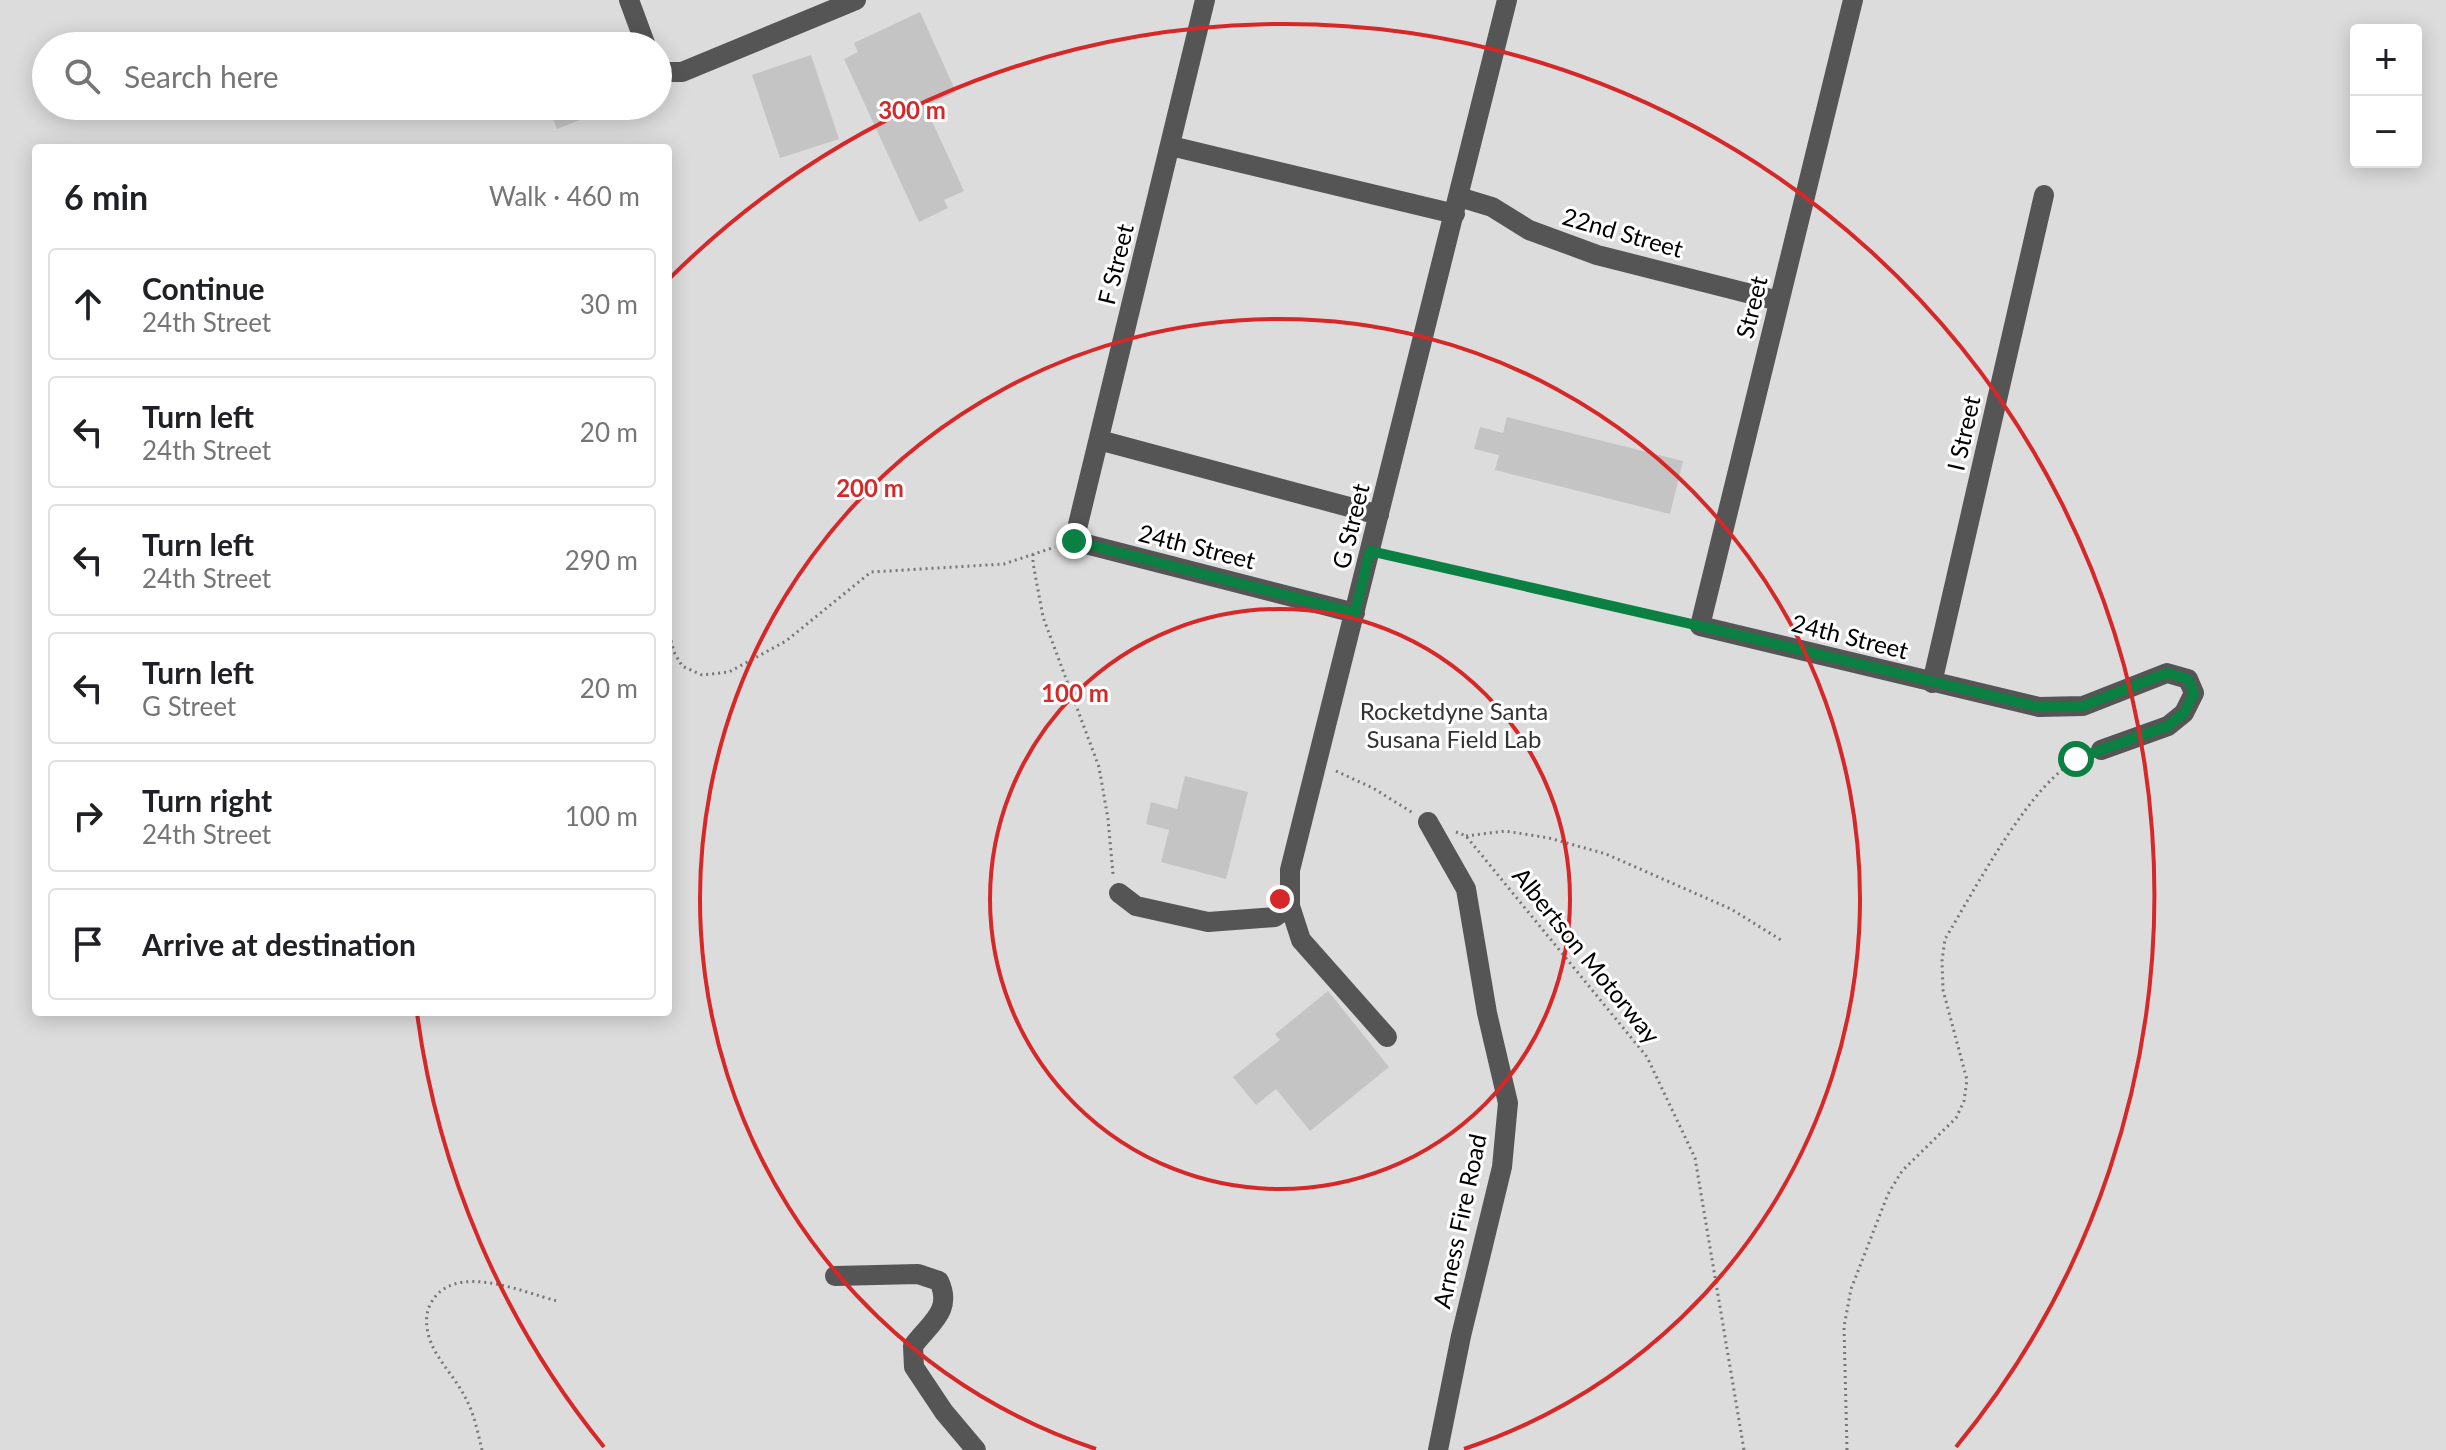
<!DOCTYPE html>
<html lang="en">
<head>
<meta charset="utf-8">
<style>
  :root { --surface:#fff; --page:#f6f6f6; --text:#202124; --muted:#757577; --line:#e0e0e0 }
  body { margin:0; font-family:Lato,sans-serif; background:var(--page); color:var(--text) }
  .controls { position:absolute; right:24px; top:24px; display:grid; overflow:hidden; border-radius:8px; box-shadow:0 4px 20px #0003 }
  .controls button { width:72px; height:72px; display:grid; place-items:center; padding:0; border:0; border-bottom:2px solid var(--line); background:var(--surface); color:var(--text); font:40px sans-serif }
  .stop { position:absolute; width:24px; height:24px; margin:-18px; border:6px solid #0b8043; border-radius:50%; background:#fff }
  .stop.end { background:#0b8043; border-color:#fff; box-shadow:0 2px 8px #0008 }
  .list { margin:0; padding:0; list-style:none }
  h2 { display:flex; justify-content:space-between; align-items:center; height:104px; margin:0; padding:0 32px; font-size:34px }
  h2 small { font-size:26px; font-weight:400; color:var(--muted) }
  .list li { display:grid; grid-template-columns:52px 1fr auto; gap:24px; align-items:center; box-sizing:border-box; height:112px; margin:0 16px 16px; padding:0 16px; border:2px solid var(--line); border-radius:8px }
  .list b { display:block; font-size:30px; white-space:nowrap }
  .list p { margin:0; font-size:26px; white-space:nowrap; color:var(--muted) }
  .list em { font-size:26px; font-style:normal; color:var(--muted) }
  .icon { flex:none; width:44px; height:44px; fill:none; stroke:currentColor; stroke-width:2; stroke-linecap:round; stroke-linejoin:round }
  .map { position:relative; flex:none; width:2446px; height:1450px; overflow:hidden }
  .search { position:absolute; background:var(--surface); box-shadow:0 4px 20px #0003; left:32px; top:32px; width:640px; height:88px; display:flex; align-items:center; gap:20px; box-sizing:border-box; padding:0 28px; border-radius:44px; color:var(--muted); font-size:30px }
  .panel { position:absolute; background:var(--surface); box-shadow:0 4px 20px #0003; left:32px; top:144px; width:640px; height:872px; border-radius:8px }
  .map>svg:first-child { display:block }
  .green { fill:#dcdcdc; fill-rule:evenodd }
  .building { fill:#c4c4c4 }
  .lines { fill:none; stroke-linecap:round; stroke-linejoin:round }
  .path { stroke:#777; stroke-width:3; stroke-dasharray:2 4; stroke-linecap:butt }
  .minor { stroke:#555; stroke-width:20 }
  .route { stroke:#0b8043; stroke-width:10 }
  .ring { fill:none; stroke:#d62828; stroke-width:4 }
  .labels { text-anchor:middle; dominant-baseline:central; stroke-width:6; stroke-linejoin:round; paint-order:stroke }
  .street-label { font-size:24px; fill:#000; stroke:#fff }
  .park-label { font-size:24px; fill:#333; stroke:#fff }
  .centre { fill:#d62828; stroke:#fff; stroke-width:4 }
  .ring-label { font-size:24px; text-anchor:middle; font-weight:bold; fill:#d62828; stroke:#fff; stroke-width:6; stroke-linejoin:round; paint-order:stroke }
</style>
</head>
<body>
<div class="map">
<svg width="2446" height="1450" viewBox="0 0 2446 1450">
  <rect width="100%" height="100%" fill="#fff"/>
  <!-- green -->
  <path class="green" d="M0,0H2446V1450H0ZM2356,30H2416V162H2356ZM46,46H658V106H46ZM36,148H668V1012H36Z"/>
  <!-- building -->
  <path class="building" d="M920,12L956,92L925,106L964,191L944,200L948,208L919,222L844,59L858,52L854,43Z
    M811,55L839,139L780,158L752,75Z
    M548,106H613V107L557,129Z
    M1507,417L1683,461L1670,514L1495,470L1499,455L1474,449L1480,427L1503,433Z
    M1185,776L1248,792L1226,879L1161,862L1169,830L1146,824L1151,802L1177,809Z
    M1328,991L1389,1067L1310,1131L1276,1089L1256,1105L1233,1077L1280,1040L1275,1034Z"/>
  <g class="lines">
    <!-- path -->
    <path class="path" d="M1033,554V563L1043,617L1099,767L1108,819L1113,874
      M1389,555L1682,622
      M668,629L674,652L682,666L702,675L729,672L786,641L871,572L1004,564L1055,547
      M1336,771L1373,788L1413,813
      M1456,832L1466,836L1647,1057L1695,1158L1744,1450
      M1466,836L1505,831L1549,838L1606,854L1731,909L1781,940
      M482,1450C478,1433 474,1413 465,1397C456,1379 440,1363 432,1345C426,1332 424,1315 431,1303C454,1261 522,1292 557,1301
      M1847,1450L1844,1327L1851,1289L1888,1194L1902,1171L1956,1118L1964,1101L1967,1080L1943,990L1942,961L1945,939C1973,893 2034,775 2083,757"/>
    <!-- minor -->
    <path class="minor" d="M629,0L646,46
      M1205,0L1074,541L1355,613
      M1853,0L1700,626L2039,707L2083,706L2167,673L2188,679L2194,693L2184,713L2168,726L2101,750
      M658,68L660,72H682L856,0
      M1171,146L1455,214
      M1459,197L1492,207L1529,230L1597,255L1779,301
      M1099,440L1379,515
      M1932,683L2044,195
      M1428,822L1466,889L1487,1013L1508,1103L1502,1167L1461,1336L1438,1450
      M1119,893L1136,906L1208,922L1275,917L1290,906
      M1387,1037L1301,940L1290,906V870L1507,0
      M835,1276L918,1274L939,1281C953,1311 930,1323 913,1346L914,1367L944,1412L976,1450"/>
  </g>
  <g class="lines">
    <!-- route -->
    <path class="route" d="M1074,541L1355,613L1370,551L1700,626L2039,707L2083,706L2167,673L2188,679L2194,693L2184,713L2168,726L2076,759"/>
  </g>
  <!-- distance rings -->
  <g class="ring">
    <circle cx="1280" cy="899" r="290"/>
    <path d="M1096 1449A580 580 0 1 1 1464 1449"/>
    <path d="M604 1447A870 870 0 0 1 417 1013M670 278A870 870 0 0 1 1956 1447"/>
  </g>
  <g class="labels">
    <!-- street labels -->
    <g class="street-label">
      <text transform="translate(1623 232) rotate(16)">22nd Street</text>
      <text transform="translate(1115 264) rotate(-76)">F Street</text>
      <text transform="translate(1751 307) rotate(-76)">Street</text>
      <text transform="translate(1963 433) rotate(-77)">I Street</text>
      <text transform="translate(1350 526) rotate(-76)">G Street</text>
      <text transform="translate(1197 546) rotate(14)">24th Street</text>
      <text transform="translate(1850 636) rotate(14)">24th Street</text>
      <text transform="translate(1587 955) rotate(51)">Albertson Motorway</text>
      <text transform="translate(1459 1221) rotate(-78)">Arness Fire Road</text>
    </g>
    <!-- park labels -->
    <g class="park-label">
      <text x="1454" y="710">Rocketdyne Santa<tspan x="1454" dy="28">Susana Field Lab</tspan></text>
    </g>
  </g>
  <circle cx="1280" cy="899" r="12" class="centre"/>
  <g class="ring-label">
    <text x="912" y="119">300 m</text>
    <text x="870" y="497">200 m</text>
    <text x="1075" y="702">100 m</text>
  </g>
</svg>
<div class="controls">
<button>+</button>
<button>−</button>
</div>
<div class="stop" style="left:2076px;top:759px"></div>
<div class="stop end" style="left:1074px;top:541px"></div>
<div class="search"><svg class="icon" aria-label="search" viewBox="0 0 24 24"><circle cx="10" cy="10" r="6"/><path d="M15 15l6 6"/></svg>Search here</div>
<section class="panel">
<h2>6 min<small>Walk · 460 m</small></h2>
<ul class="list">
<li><svg class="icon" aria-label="ahead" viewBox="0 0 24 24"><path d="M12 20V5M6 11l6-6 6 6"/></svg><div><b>Continue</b><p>24th Street</p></div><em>30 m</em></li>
<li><svg class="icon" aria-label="left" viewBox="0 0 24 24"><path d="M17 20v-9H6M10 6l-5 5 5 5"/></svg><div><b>Turn left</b><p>24th Street</p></div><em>20 m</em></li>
<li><svg class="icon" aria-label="left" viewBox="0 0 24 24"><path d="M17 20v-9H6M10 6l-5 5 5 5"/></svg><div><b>Turn left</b><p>24th Street</p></div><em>290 m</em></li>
<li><svg class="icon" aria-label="left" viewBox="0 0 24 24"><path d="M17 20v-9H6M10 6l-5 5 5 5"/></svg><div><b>Turn left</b><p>G Street</p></div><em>20 m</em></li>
<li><svg class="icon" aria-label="right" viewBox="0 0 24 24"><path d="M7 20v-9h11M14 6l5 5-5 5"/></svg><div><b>Turn right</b><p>24th Street</p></div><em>100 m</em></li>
<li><svg class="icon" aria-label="arrive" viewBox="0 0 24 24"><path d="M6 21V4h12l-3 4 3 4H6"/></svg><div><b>Arrive at destination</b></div></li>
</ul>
</section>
</div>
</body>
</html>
